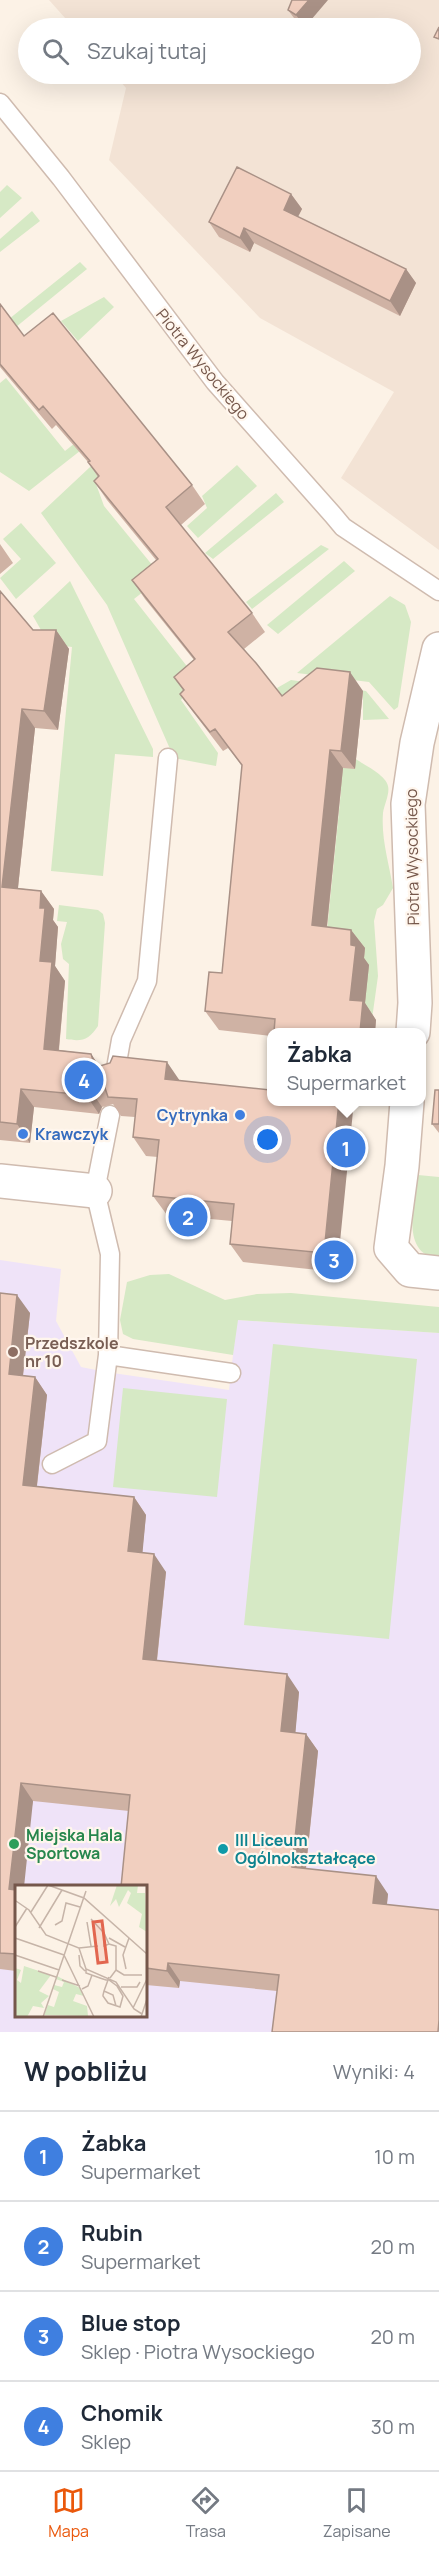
<!DOCTYPE html>
<html lang="pl">
<head>
<meta charset="utf-8">
<style>
  :root { --surface:#fff; --page:#f2f2f3; --text:#1f2937; --muted:#747a83; --line:#e0e1e3; --accent:#ea580c }
  body { margin:0; font-family:Manrope,sans-serif; background:var(--page); color:var(--text) }
  .you { position:absolute; left:268px; top:1140px; width:21px; height:21px; margin:-15px; border:4px solid #fff; border-radius:50%; background:#1a73e8; box-shadow:0 0 0 9px #1a73e833 }
  .badge { display:grid; place-items:center; width:39px; height:39px; border-radius:50%; background:var(--accent); color:#fff; font-size:20px; font-weight:700 }
  .pin { position:absolute; translate:-50% -50%; border:3px solid #fff; box-shadow:0 2px 6px #0006 }
  .popup { position:absolute; left:267px; top:1028px; width:159px; height:78px; box-sizing:border-box; display:grid; place-content:center; border-radius:12px; background:var(--surface); filter:drop-shadow(0 2px 4px #0005); font-size:20px; white-space:nowrap; color:var(--muted) }
  .popup b { font-size:22px; color:var(--text) }
  .popup::after { content:''; position:absolute; left:50%; top:100%; margin-left:-12px; border:12px solid transparent; border-top-color:var(--surface) }
  .list { margin:0; padding:0; list-style:none }
  h2 { display:flex; justify-content:space-between; align-items:center; height:78px; margin:0; padding:0 24px; font-size:26px }
  h2 small { font-size:20px; font-weight:400; color:var(--muted) }
  .list li { display:grid; grid-template-columns:39px 1fr auto; gap:18px; align-items:center; box-sizing:border-box; height:90px; padding:0 24px; border-top:2px solid var(--line) }
  .list b { display:block; font-size:22px; white-space:nowrap }
  .list p { margin:0; font-size:20px; white-space:nowrap; color:var(--muted) }
  .list em { font-size:20px; font-style:normal; color:var(--muted) }
  .icon { flex:none; width:33px; height:33px; fill:none; stroke:currentColor; stroke-width:2; stroke-linecap:round; stroke-linejoin:round }
  .map { position:relative; flex:none; width:439px; height:2032px; overflow:hidden }
  .search { position:absolute; background:var(--surface); box-shadow:0 6px 24px #0002; left:18px; right:18px; top:18px; height:66px; display:flex; align-items:center; gap:15px; box-sizing:border-box; padding:0 21px; border-radius:33px; color:var(--muted); font-size:22px }
  .sheet { height:438px; background:var(--surface) }
  nav { display:flex; justify-content:space-around; align-items:center; box-sizing:border-box; height:84px; border-top:2px solid var(--line); background:var(--surface); font-size:16px; color:var(--muted) }
  nav a { display:grid; justify-items:center; gap:3px }
  nav .on { color:var(--accent) }
  .map>svg:first-child { display:block }
  .residential { fill:#f3e3d5 }
  .education { fill:#efe3f8; fill-rule:evenodd }
  .green { fill:#d6e9c5 }
  .lines { fill:none; stroke-linecap:round; stroke-linejoin:round }
  .service-casing { stroke:#cfbbaf; stroke-width:21 }
  .minor-casing { stroke:#cfbbaf; stroke-width:36 }
  .service { stroke:#fff; stroke-width:18 }
  .minor { stroke:#fff; stroke-width:33 }
  .wall { fill:#cfb2a4 }
  .shaded-wall { fill:#a99186 }
  .building { fill:#f1cfbf; stroke:#a99186; stroke-width:1.5 }
  .shop-dot { fill:#3f7fe0; stroke:#fff6ed; stroke-width:2 }
  .education-dot { fill:#8d6e63; stroke:#fff6ed; stroke-width:2 }
  .leisure-dot { fill:#2e9e5b; stroke:#fff6ed; stroke-width:2 }
  .culture-dot { fill:#0f9aa8; stroke:#fff6ed; stroke-width:2 }
  .labels { text-anchor:middle; dominant-baseline:central; stroke-width:4.5; stroke-linejoin:round; paint-order:stroke }
  .street-label { font-size:16px; fill:#75574b; stroke:#fff6ed }
  .shop-label { font-size:16px; font-weight:bold; fill:#366cbe; stroke:#fff6ed; text-anchor:end }
  .education-label { font-size:16px; font-weight:bold; fill:#785e54; stroke:#fff6ed; text-anchor:start }
  .leisure-label { font-size:16px; font-weight:bold; fill:#27864d; stroke:#fff6ed; text-anchor:start }
  .culture-label { font-size:16px; font-weight:bold; fill:#0d838f; stroke:#fff6ed; text-anchor:start }
  .inset-road { fill:none; stroke:#c6b4a8; stroke-width:1.5 }
  .view { fill:#e2664f; fill-opacity:0.15; stroke:#e2664f; stroke-width:3 }
  .inset-edge { fill:none; stroke:#75574b; stroke-width:3 }
</style>
</head>
<body>
<div class="map">
<svg width="439" height="2032" viewBox="0 0 439 2032">
  <rect width="100%" height="100%" fill="#fcf2e6"/>
  <!-- residential -->
  <path class="residential" d="M49,0H439V550L341,478L394,392L260,318L109,160L126,88L114,74H410V28H74Z"/>
  <!-- education -->
  <path class="education" d="M0,1260L61,1269L56,1321L81,1367L106,1372L229,1390L237,1320L439,1333V2032H0ZM16,1886H146V2016H16Z"/>
  <!-- green -->
  <path class="green" d="M7,185L22,198L0,218V192Z
    M32,211L40,221L0,252V239Z
    M80,262L87,269L16,327L9,319Z
    M104,297L114,307L78,341L61,321Z
    M6,378L65,451L85,435V447L29,491L0,472V383Z
    M105,453L117,464L96,484L104,506L162,577L134,599L197,679L181,700L218,753L216,766L174,758L107,605L41,513Z
    M237,465L257,486L198,538L187,526L207,508L202,496Z
    M276,493L284,502L213,559L205,553Z
    M21,523L56,563L16,599L0,578L21,559L3,539Z
    M321,545L329,549L252,609L246,602Z
    M344,561L355,571L278,634L267,625Z
    M70,581L153,749V757L115,754L103,876L51,871L72,647L49,644L33,616Z
    M390,596L405,605L411,622L398,707L394,710L369,682L297,673Z
    M291,680L366,691L389,719L363,720V691L292,714L277,688Z
    M356,759C364,765 386,775 388,786C390,794 384,805 383,813C381,839 389,863 393,888L383,905L377,909L374,921L378,976L372,1019L327,930L341,791L298,765Z
    M59,905L98,910L103,914L105,923L98,1026C89,1040 82,1042 66,1039L69,964L63,959L61,944L67,922L57,921Z
    M418,1175L439,1177V1259C399,1254 415,1202 418,1175Z
    M169,1274L225,1300L257,1294L291,1293L439,1307V1333L238,1320L233,1355L133,1339L123,1334L120,1320L127,1282L150,1275Z
    M273,1344L417,1359L389,1639L244,1625Z
    M123,1388L227,1399L217,1497L113,1487Z"/>
  <g class="lines">
    <defs>
      <path id="service" d="M0,103L61,178L215,382L333,515L343,527L439,591
        M115,1074L121,1040L147,981L168,758
        M108,1355L231,1373
        M52,1464L97,1441L108,1355L110,1254L95,1191L110,1115"/>
      <path id="minor" d="M413,1032L415,1003L408,804L417,743L439,649
        M407,1102L402,1166L391,1248L410,1270L439,1273
        M0,1181L95,1191"/>
    </defs>
    <!-- service casing -->
    <use href="#service" class="service-casing"/>
    <!-- minor casing -->
    <use href="#minor" class="minor-casing"/>
    <!-- service -->
    <use href="#service" class="service"/>
    <!-- minor -->
    <use href="#minor" class="minor"/>
  </g>
  <!-- wall -->
  <path class="wall" d="M292,0L305,27L297,22L288,10Z
    M291,194L302,209L298,217L406,269L416,283L400,316L254,243L250,252L219,237L209,222Z
    M0,304L24,336L192,485L205,504L181,525L252,613L265,632L244,649L282,696L363,691L355,769L343,768L327,927L351,930L365,948L364,958L369,965L365,1003L376,1020L375,1032H271V1036L219,1030L205,1011L222,973L242,766L228,748L223,751L193,712L180,694L183,690L174,677L194,660L145,599L132,580L156,560L107,500L94,481L98,477L88,462L56,425L52,429L0,367Z
    M0,544L13,563L0,574Z
    M0,591L33,630H56L69,649L58,730L35,728L18,888L41,891L54,909L53,920L58,927L55,966L65,981L59,1050L91,1054L99,1066L180,1081L270,1090L337,1272L243,1262L230,1244L232,1221L167,1215L153,1196L158,1157L146,1156L133,1137L135,1117L121,1116L113,1104L102,1107L99,1114L34,1107L30,1143L0,1140Z
    M439,1090V1133L432,1124Z
    M0,1293L30,1313L23,1376L35,1377L47,1395L37,1486L134,1497L146,1515L142,1553L166,1572L157,1661L299,1692L295,1733L306,1734L318,1751L306,1869L388,1894L387,1904L277,1991L180,1981L179,1988L146,1985V1887L129,1811L33,1801L16,1887V1971L0,1969Z"/>
  <!-- shaded-wall -->
  <path class="shaded-wall" d="M309,0H328L305,27L296,15Z
    M291,194L302,209L294,224L284,210Z
    M244,228L254,243L250,252L240,238Z
    M406,269L416,283L400,316L390,301Z
    M56,630L69,649L58,730L44,711Z
    M350,672L363,691L355,769L341,751Z
    M22,709L35,728L16,906L2,887Z
    M330,750L343,768L325,944L312,925Z
    M41,891L54,909L53,920L58,927L55,966L65,981L57,1068L44,1049L40,961V908Z
    M351,930L365,948L364,958L369,965L365,1003L376,1020L375,1032H360L350,1000Z
    M91,1054L104,1073L94,1063Z
    M167,1062L180,1081L165,1079Z
    M89,1088L102,1107L99,1114L86,1095Z
    M21,1089L34,1107L30,1143L17,1124Z
    M339,1101H354L337,1272L324,1253Z
    M17,1295L30,1313L21,1392L9,1374Z
    M35,1377L47,1395L35,1502L23,1485Z
    M134,1497L146,1515L141,1569L128,1551Z
    M154,1554L166,1572L155,1677L143,1659Z
    M287,1674L299,1692L294,1749L281,1731Z
    M306,1734L318,1751L304,1885L292,1867Z
    M21,1783L33,1801L24,1887H16V1900L9,1889Z
    M376,1876L388,1894L385,1921L373,1903Z
    M168,1963L180,1981L179,1988L167,1971Z"/>
  <!-- building -->
  <path class="building" d="M292,0H309L296,15L288,10Z
    M439,27V39L434,37Z
    M237,167L291,194L284,210L406,269L390,301L244,228L240,238L209,222Z
    M0,304L24,336L53,313L192,485L166,507L252,613L228,632L256,663L282,696L317,668L350,672L341,751L330,750L312,925L351,930V945L356,946L350,1000L363,1001L360,1032H274L275,1019L205,1011L209,972L222,973L242,765L215,729L210,732L180,694L184,690L174,677L195,659L132,580L158,559L94,481L99,476L88,462L90,461L43,406L39,410L0,364Z
    M0,591L33,630H56L44,711L22,709L2,887L41,891L40,908H45L40,961L52,962L44,1049L91,1054L94,1063L100,1066L110,1063L113,1056L167,1062L165,1079L270,1090L271,1080V1101H339L324,1253L230,1244L234,1204L153,1196L159,1140L133,1137L137,1099L108,1097L105,1088L100,1085L89,1088L86,1095L21,1089L17,1124L0,1122Z
    M435,1090H439V1124H432Z
    M0,1293L17,1295L9,1374L35,1377L23,1485L134,1497L128,1551L154,1554L143,1659L287,1674L281,1731L306,1734L292,1867L376,1876L373,1903L439,1910V2020L438,2032H272L279,1975L168,1963L167,1971L146,1968V1887H121L130,1795L21,1783L9,1889L16,1890V1954L0,1953Z"/>
  <!-- markers -->
  <g class="shop-dot">
    <circle cx="240" cy="1115" r="6"/>
    <circle cx="23" cy="1134" r="6"/>
  </g>
  <circle class="education-dot" cx="13" cy="1352" r="6"/>
  <circle class="leisure-dot" cx="14" cy="1844" r="6"/>
  <circle class="culture-dot" cx="223" cy="1849" r="6"/>
  <g class="labels">
    <!-- street labels -->
    <g class="street-label">
      <text transform="translate(203 364) rotate(51)">Piotra Wysockiego</text>
      <text transform="translate(412 857) rotate(-91)">Piotra Wysockiego</text>
    </g>
    <!-- shop labels -->
    <g class="shop-label">
      <text x="228" y="1115">Cytrynka</text>
      <text x="35" y="1134" text-anchor="start">Krawczyk</text>
    </g>
    <!-- education labels -->
    <g class="education-label">
      <text x="25" y="1343">Przedszkole<tspan x="25" dy="18">nr 10</tspan></text>
    </g>
    <!-- leisure labels -->
    <g class="leisure-label">
      <text x="26" y="1835">Miejska Hala<tspan x="26" dy="18">Sportowa</tspan></text>
    </g>
    <!-- culture labels -->
    <g class="culture-label">
      <text x="235" y="1840">III Liceum<tspan x="235" dy="18">Ogólnokształcące</tspan></text>
    </g>
  </g>
  <!-- overview -->
  <g transform="translate(15 1885)">
    <rect width="132" height="132" fill="#fcf2e6"/>
    <path d="M102,0H123L122,8H130L132,47L124,42L127,29L112,18L116,8L113,5L104,22L101,14L95,21ZM9,81L36,90L24,106L34,111L26,118L29,123L18,121L12,132H0V83L6,85L2,95L6,98ZM42,91L65,103L69,111L61,109L58,116L72,121L73,131L29,130L33,120L39,122L44,107L38,104L39,100L47,102L49,97L41,94Z" fill="#d6e9c5"/>
    <path class="inset-road" d="M33,0L69,13L132,69M1,16L14,25L31,50L64,63L71,84L101,97L119,124L127,129M16,27L33,0M76,34L89,48M72,37L76,61M40,40L47,36L51,18L65,22M0,42L12,23M24,43L47,5M0,53L49,70M94,53L110,62M94,59L89,61V48L94,59L101,61V85L95,93M64,63L83,61M0,70L44,85M49,70L79,132M64,70L65,81L70,86M71,84V88L85,93L91,95H94L102,101L108,111L105,122L93,118L88,111V110L89,106L93,95L94,92M111,84L108,70L114,53M101,85L109,90H127M23,86L41,92M47,95L65,101M106,102H122L125,97M67,104L73,101L77,90M89,106L98,110L101,121M118,123L132,94M28,132L71,6M126,132L132,114"/>
    <path class="view" d="M87,36L92,77L83,78L78,37Z"/>
    <rect width="132" height="132" class="inset-edge"/>
  </g>
</svg>
<div class="you"></div>
<div class="pin badge" style="left:346px;top:1148px;background:#3f7fe0">1</div>
<div class="popup"><b>Żabka</b>Supermarket</div>
<div class="pin badge" style="left:188px;top:1217px;background:#3f7fe0">2</div>
<div class="pin badge" style="left:334px;top:1260px;background:#3f7fe0">3</div>
<div class="pin badge" style="left:84px;top:1080px;background:#3f7fe0">4</div>
<div class="search"><svg class="icon" aria-label="search" viewBox="0 0 24 24"><circle cx="10" cy="10" r="6"/><path d="M15 15l6 6"/></svg>Szukaj tutaj</div>
</div>
<section class="sheet">
<h2>W pobliżu<small>Wyniki: 4</small></h2>
<ul class="list">
<li><span class="badge" style="background:#3f7fe0">1</span><div><b>Żabka</b><p>Supermarket</p></div><em>10 m</em></li>
<li><span class="badge" style="background:#3f7fe0">2</span><div><b>Rubin</b><p>Supermarket</p></div><em>20 m</em></li>
<li><span class="badge" style="background:#3f7fe0">3</span><div><b>Blue stop</b><p>Sklep · Piotra Wysockiego</p></div><em>20 m</em></li>
<li><span class="badge" style="background:#3f7fe0">4</span><div><b>Chomik</b><p>Sklep</p></div><em>30 m</em></li>
</ul>
</section>
<nav>
<a class="on"><svg class="icon" aria-label="map" viewBox="0 0 24 24"><path d="M3 6l6-2 6 2 6-2v14l-6 2-6-2-6 2zM9 4v14M15 6v14"/></svg>Mapa</a>
<a><svg class="icon" aria-label="directions" viewBox="0 0 24 24"><path d="M12 3l9 9-9 9-9-9zM9 14v-3h6M13 9l2 2-2 2"/></svg>Trasa</a>
<a><svg class="icon" aria-label="saved" viewBox="0 0 24 24"><path d="M7 4h10v16l-5-4-5 4z"/></svg>Zapisane</a>
</nav>
</body>
</html>
